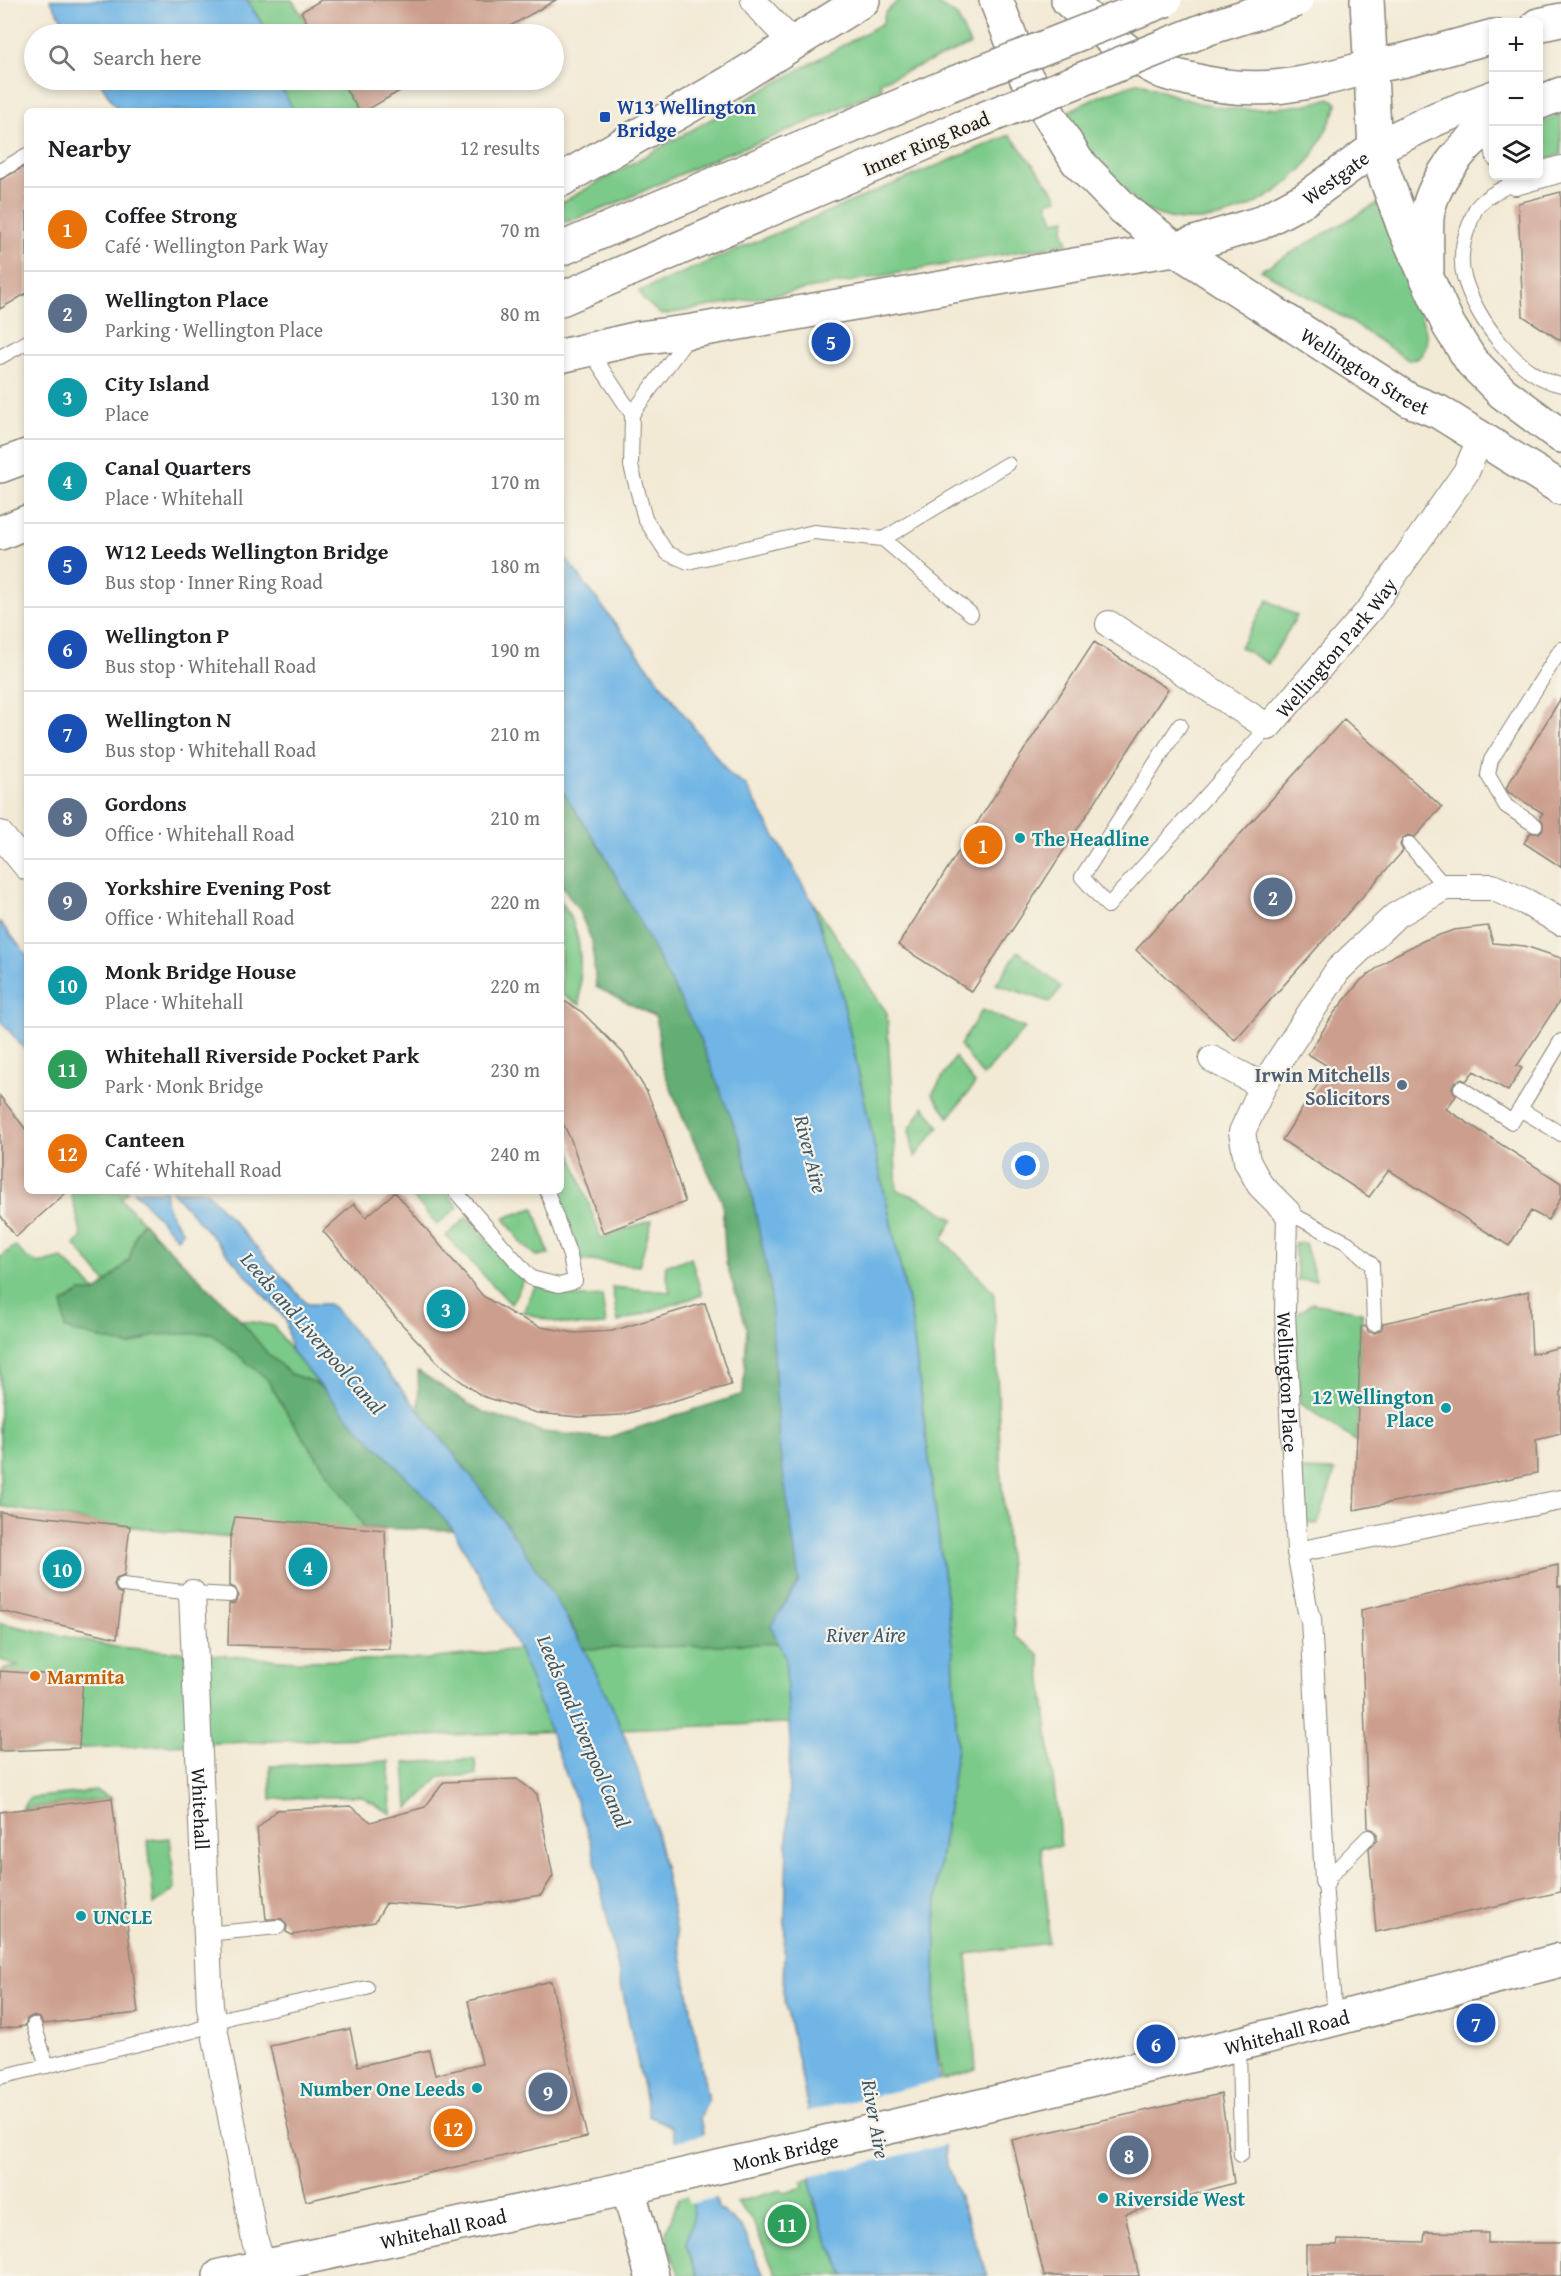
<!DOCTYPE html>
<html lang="en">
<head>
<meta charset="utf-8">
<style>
  :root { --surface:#fff; --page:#f6f6f6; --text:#202124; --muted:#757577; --line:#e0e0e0; --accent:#db2777 }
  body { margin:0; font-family:"Gentium Book Plus",serif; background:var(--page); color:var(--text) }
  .controls { position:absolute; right:18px; top:18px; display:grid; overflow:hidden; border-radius:9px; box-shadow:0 3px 9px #0003 }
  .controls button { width:54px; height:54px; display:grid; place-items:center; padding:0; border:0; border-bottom:2px solid var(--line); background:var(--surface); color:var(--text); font:30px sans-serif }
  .you { position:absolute; left:1026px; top:1166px; width:21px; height:21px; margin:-15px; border:4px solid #fff; border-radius:50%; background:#1a73e8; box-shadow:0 0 0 9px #1a73e833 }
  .badge { display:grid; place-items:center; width:39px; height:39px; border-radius:50%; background:var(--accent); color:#fff; font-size:20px; font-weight:700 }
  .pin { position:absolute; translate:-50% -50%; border:3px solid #fff; box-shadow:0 2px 6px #0006 }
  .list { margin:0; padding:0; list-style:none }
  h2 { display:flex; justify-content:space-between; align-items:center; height:78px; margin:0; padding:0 24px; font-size:26px }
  h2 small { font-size:20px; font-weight:400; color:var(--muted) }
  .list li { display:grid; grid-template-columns:39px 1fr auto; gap:18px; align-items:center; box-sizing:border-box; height:84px; padding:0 24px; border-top:2px solid var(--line) }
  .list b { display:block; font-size:22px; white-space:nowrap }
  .list p { margin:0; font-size:20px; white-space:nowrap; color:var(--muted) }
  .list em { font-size:20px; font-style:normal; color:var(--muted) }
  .icon { flex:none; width:33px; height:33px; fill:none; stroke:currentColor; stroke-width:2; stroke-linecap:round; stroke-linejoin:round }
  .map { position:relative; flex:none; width:1561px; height:2276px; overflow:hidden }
  .search { position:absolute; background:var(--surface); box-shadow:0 3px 9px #0003; left:24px; top:24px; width:540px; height:66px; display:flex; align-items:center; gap:15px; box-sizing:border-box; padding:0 21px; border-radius:33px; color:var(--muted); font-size:22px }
  .panel { position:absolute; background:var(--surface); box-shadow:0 3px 9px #0003; left:24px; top:108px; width:540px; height:1086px; border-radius:9px }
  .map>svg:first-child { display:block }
  .green { fill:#7bca89; stroke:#4c7352; stroke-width:1.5 }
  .forest { fill:#64ae75; stroke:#406548; stroke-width:1.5 }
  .water { fill:#6fb5e5; stroke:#466880; stroke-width:1.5 }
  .pier { fill:#f3ead5 }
  .building { fill:#cc9e8d }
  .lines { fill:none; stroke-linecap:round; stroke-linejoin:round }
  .service-casing { stroke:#888378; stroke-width:16 }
  .pedestrian-casing { stroke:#888378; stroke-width:22 }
  .minor-casing { stroke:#888378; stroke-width:28 }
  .tertiary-casing { stroke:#888378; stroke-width:36 }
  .primary-casing { stroke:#888378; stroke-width:36 }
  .trunk-casing { stroke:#888378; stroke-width:36 }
  .motorway-casing { stroke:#888378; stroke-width:36 }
  .service { stroke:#fff; stroke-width:14 }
  .pedestrian { stroke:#fff; stroke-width:20 }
  .minor { stroke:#fff; stroke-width:26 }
  .tertiary { stroke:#fff; stroke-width:33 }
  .primary { stroke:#fff; stroke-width:33 }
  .trunk { stroke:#fff; stroke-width:33 }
  .motorway { stroke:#fff; stroke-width:33 }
  .motorway-bridge-casing { stroke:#888378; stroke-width:36; stroke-linecap:butt }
  .motorway-bridge { stroke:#fff; stroke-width:33 }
  .transit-dot { fill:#1a4fb4; stroke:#f7f3e8; stroke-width:2 }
  .culture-dot { fill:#0f9aa8; stroke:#f7f3e8; stroke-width:2 }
  .service-dot { fill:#5c6f8a; stroke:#f7f3e8; stroke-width:2 }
  .food-dot { fill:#e8710a; stroke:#f7f3e8; stroke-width:2 }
  .labels { text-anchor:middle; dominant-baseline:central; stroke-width:4.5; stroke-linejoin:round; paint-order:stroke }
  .transit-label { font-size:20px; font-weight:bold; fill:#164399; stroke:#f7f3e8; text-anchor:start }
  .street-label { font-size:20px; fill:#1c1c1c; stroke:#f7f3e8 }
  .culture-label { font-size:20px; font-weight:bold; fill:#0d838f; stroke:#f7f3e8; text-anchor:start }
  .service-label { font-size:20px; font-weight:bold; fill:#4e5e75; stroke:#f7f3e8; text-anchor:end }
  .food-label { font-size:20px; font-weight:bold; fill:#c56008; stroke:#f7f3e8; text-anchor:start }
  .water-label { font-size:21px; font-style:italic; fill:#3d596c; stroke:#f7f3e8 }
</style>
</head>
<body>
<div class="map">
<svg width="1561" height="2276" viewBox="0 0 1561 2276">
  <rect width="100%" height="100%" fill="#f7f3e8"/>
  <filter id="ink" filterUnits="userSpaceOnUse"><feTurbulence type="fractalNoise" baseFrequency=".0167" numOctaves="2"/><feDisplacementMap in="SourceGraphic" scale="12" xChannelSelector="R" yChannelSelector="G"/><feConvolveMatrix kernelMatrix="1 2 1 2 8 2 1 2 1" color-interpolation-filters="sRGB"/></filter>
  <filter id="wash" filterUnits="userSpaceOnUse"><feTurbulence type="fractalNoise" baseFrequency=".008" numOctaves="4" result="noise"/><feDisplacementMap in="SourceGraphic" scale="24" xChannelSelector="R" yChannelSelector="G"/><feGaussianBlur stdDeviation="1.35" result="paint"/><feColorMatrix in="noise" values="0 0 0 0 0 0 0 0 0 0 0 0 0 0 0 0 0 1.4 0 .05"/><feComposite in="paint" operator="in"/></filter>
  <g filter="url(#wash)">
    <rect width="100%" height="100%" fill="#f3ead5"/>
    <!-- green -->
    <path class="green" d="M247,0H292L314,34H266L267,32Z
      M899,0H931L957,16L970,45L880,82L882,88L827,114L773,137L720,156L613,205L570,221L561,222V203L883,23L885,13Z
      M277,80H340L359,111H294Z
      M1139,82C1192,104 1226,114 1284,107C1300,105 1315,104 1330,98L1337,103C1336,113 1330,122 1325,132C1319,144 1313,157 1304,167C1268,206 1203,235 1151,212C1138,206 1130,195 1120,185C1109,173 1096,161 1086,148C1079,137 1072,124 1065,113L1102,95Z
      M1561,114V155L1539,161V123Z
      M1010,135L1056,194L1058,199L1047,202L1054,221L1066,219L1063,230L1068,243L661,315L644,300L639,291Z
      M1385,199L1401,258L1427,335C1427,346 1425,352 1417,359L1408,360L1348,320L1261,270Z
      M1268,600L1297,616L1268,664L1240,647Z
      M561,901C585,935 580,965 580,1005L561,994Z
      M812,901L887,1013L897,1190L919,1198L954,1219L942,1239L994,1292L1001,1476L1015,1636L1039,1654L1061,1847H1041L1048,1912V1943L967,1954L976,2069L942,2080L934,2026L937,1880L957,1747L956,1717L0,1751V1671L18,1665L0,1660V1623L116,1647L295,1661L428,1659L519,1649L951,1635L911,1316L839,982Z
      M1018,951L1061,987L1050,1002L996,984Z
      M982,1010L1025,1028L983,1076L960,1045Z
      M955,1057L975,1084L949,1117L932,1094Z
      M924,1106L939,1127L915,1157L909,1130Z
      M569,1148L601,1238L652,1220L639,1266L581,1260L558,1191H561V1151Z
      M71,1191H128L121,1199L236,1319L274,1326L291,1351L341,1410L385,1530L365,1528L220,1537L91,1522L0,1506V1257L15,1246L26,1257L39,1264L62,1258L97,1292L107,1284L75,1245L81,1238C81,1221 73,1208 71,1191Z
      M408,1191H445L458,1207L437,1225Z
      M534,1208L549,1254L537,1256L522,1244L504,1218Z
      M467,1217L524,1280L511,1304L446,1236Z
      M1305,1243L1316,1280H1298L1294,1244Z
      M691,1258L702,1295L618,1322L612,1287L670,1292L665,1266Z
      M536,1285C560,1295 575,1299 602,1296L606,1325C574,1328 553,1323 523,1312Z
      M1312,1303L1362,1312L1357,1442L1300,1403L1292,1317Z
      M1301,1470L1335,1471L1318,1524L1306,1523Z
      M475,1759L476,1775L440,1777L408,1809L405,1763Z
      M389,1761L391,1814L361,1796L271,1799L270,1766Z
      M96,1791L112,1798L22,1809L29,1798Z
      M170,1838L175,1889L154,1905L148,1840Z
      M811,2179C813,2214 830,2245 845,2276H777L752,2220L737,2202L781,2190L785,2193L803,2187L802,2181Z
      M690,2197L695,2214L686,2245L698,2276H680L669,2249L666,2232L679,2198Z"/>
    <!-- forest -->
    <path class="forest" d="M561,787L603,852L700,1029L772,1225L816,1519L787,1643L584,1649L571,1624L470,1475L419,1409L418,1371L478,1410L543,1432L606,1438L743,1394L747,1329L726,1263L722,1201L684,1121L662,1066L656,1017L596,987L592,941L578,909L561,884Z
      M142,1222L237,1316L268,1354L291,1374L314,1382L346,1409L427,1490L453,1530L365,1528L290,1418L267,1379L211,1333L154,1335L130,1346L65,1329L63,1303L81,1292H97L129,1260L135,1237Z"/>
    <!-- water -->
    <path class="water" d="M50,0H247L267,32L266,34H71Z
      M99,80H277L294,111H118Z
      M561,552L730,775L746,786L812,901L839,982L911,1316L953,1651L957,1747L937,1880L934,2026L947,2165L988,2276H845L822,2228L812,2191L807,2103L783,1992L790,1741L785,1658L771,1626L799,1581L779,1445L770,1285L742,1146L698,1034L603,852L561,789Z
      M0,922L27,955V1052L0,1020Z
      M134,1191H166C163,1206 175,1221 183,1232L177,1238Z
      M172,1191H206L307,1304H328L333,1307C461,1460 596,1616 651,1813C659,1841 665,1872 671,1901C684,1968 696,2035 708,2101L700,2118L718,2208L743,2229L764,2276H698L686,2244L694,2214L672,2127L649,2116L591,1841L519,1649L487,1588L453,1530L426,1497L341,1410L291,1351L286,1320Z"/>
    <!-- pier -->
    <path class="pier" d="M942,2080L948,2144L808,2177L804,2112Z
      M706,2134L719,2197L689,2204L673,2142Z"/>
    <g id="blocks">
      <!-- building -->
      <path class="building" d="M321,0H556L496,34H314L301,12Z
        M340,80H419L365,111H359Z
        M27,165V293L0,309V180Z
        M1561,192V341L1523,316L1518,203Z
        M1094,642L1168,689L972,992L898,945Z
        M1561,698V867L1524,843L1530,833H1539L1543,829V822L1540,817L1543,813L1508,792L1506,788Z
        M1344,719L1442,807L1415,837L1408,835L1403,838L1400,845L1403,851L1235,1040L1136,950Z
        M1488,926L1493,943L1525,946L1561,958V999L1517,1066L1522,1068L1508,1091L1474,1071L1466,1081L1461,1079L1454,1083L1452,1088L1456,1096L1446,1109L1561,1183V1197L1548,1220L1531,1211L1509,1246L1389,1170L1369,1197L1282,1140L1329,1067L1308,1054L1334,1013L1361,980L1395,955L1425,940L1454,930Z
        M561,999L582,1012L624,1054L647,1092L661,1126L685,1202L603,1233L571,1140L561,1119Z
        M0,1096L27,1131V1191H68L16,1237L0,1215Z
        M395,1192L483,1296L514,1315L541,1327L575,1333L612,1331L705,1303L731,1385L622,1415L579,1417L537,1413L482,1396L444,1369L397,1319L323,1231L354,1204L366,1217Z
        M1529,1291L1532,1354L1561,1347V1434L1536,1440L1537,1473L1354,1510L1361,1327L1365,1326L1369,1332L1375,1333L1382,1329L1383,1323Z
        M0,1512L130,1526L124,1576L116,1579L114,1585L117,1592L122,1594L117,1638L0,1611Z
        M235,1517L385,1530L390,1649L228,1645L229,1604L235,1603L239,1596L235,1588L230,1586V1539Z
        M1558,1565V1587L1561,1586V1892L1376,1932L1369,1848L1377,1840V1835L1374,1830L1368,1828L1361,1610Z
        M0,1671L83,1677L79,1748L0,1751Z
        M517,1779L537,1794L553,1876L541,1895L458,1908L386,1903L375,1922L292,1935L286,1932L287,1926L282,1919H266L257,1829L277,1810L350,1806L371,1822L425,1807L444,1782Z
        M112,1798L138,2013L43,2024L40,2018L32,2016L27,2019L25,2026L0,2029V1812Z
        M551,1981L587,2137L306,2201L270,2046L350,2029L358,2066L429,2050L435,2075L482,2064L468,2001Z
        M1221,2094L1234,2183L1125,2214L1139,2276H1044L1012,2140Z
        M1425,2232L1488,2233V2243H1561V2276H1306V2245H1337L1338,2240L1424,2242Z"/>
    </g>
  </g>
  <g filter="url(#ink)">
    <use href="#blocks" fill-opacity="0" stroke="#888378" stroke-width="1.5"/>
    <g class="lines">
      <defs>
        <path id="service" d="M1489,130L1494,159
          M0,171L27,155
          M1513,179L1515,182C1502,189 1487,195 1477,207C1474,211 1472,218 1470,223C1463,240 1459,259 1464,277C1476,318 1517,376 1561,385
          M590,351L632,414L690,335
          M0,357L27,342
          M632,414L631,466L645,519L667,553L688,562L814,532L883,539L971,614
          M883,539L1008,464
          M1180,725L1082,877L1108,906L1268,727
          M1535,825L1506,806L1488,775L1491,760L1561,649
          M1409,844L1445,887
          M1561,1041L1520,1109L1561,1134
          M1461,1088L1512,1122L1520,1109
          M455,1191L531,1278L559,1285L575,1281L570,1256L547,1191
          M1287,1212L1348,1243L1372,1265L1374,1324
          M123,1585L192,1593L230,1595
          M206,1934L278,1927
          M1335,2020L1325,1881L1368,1837
          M34,2025L47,2066
          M1239,2044L1241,2155
          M0,2077L193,2031L234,2016L367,1988"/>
        <g id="pedestrian">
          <path id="s1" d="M1287,1212L1285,1313L1297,1552L1308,1612L1311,1619L1325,1881"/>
          <path d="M1297,1552L1561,1500"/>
        </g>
        <g id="minor">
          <path d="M754,0L760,9L793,43"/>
          <path d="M1515,182L1561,169"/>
          <path id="s2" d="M1109,624L1268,727L1371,608L1466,472L1481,437"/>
          <path d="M0,834L27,867"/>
          <path d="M1212,1059L1263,1086"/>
          <path d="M1287,1212L1260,1185L1247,1161L1242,1132L1263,1086L1338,970L1395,916L1445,887H1492L1526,902L1561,922"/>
          <path id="s3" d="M192,1593L210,2007L255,2241L263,2267"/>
        </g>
        <g id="tertiary">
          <path d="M1494,97L1438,118L1375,148L1404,228L1449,326L1472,362L1503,393L1561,436"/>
          <path d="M1538,103L1561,94"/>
          <path id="s4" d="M1175,249L1409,400L1439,412L1561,488"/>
          <path d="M1427,270C1427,253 1426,235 1427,218C1430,185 1464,140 1494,125"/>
          <path d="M628,2188L652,2276"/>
          <path id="s5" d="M220,2276L628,2188L1010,2099L1239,2044L1561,1960"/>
        </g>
        <g id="primary">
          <path id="s6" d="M996,0L1026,77L1077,161L1124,209L1175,249L1260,223L1305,199L1375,148L1367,0"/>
          <path d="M1068,0C1097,27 1126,55 1163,72C1171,75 1181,77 1189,79C1256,97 1304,85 1369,67"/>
        </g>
        <path id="trunk" d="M561,180L731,82L863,0
          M561,356L639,338L693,331L1086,263L1175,249
          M0,466L27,456
          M0,533L27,522"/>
        <path id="motorway" d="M1538,25L1561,20
          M1369,67L1405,60L1494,36
          M561,249L949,85
          M561,299L963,127"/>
      </defs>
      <!-- service casing -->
      <use href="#service" class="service-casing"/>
      <!-- pedestrian casing -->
      <use href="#pedestrian" class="pedestrian-casing"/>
      <!-- minor casing -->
      <use href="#minor" class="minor-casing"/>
      <!-- tertiary casing -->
      <use href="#tertiary" class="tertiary-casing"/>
      <!-- primary casing -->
      <use href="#primary" class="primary-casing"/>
      <!-- trunk casing -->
      <use href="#trunk" class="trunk-casing"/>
      <!-- motorway casing -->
      <use href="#motorway" class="motorway-casing"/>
      <!-- service -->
      <use href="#service" class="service"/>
      <!-- pedestrian -->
      <use href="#pedestrian" class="pedestrian"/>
      <!-- minor -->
      <use href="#minor" class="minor"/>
      <!-- tertiary -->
      <use href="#tertiary" class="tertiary"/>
      <!-- primary -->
      <use href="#primary" class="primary"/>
      <!-- trunk -->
      <use href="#trunk" class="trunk"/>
      <!-- motorway -->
      <use href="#motorway" class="motorway"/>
      <defs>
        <path id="motorway-bridge" d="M949,85L1165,0
          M963,127L1209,28L1297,0"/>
      </defs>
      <!-- motorway-bridge casing -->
      <use href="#motorway-bridge" class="motorway-bridge-casing"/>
      <!-- motorway-bridge -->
      <use href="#motorway-bridge" class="motorway-bridge"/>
    </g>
  </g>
  <!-- markers -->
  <rect class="transit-dot" x="599" y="111" width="12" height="12" rx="3"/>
  <g class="culture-dot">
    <circle cx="1020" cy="838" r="6"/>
    <circle cx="1446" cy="1408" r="6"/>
    <circle cx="81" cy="1916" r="6"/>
    <circle cx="477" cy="2088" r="6"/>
    <circle cx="1103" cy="2198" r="6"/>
  </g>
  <circle class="service-dot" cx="1402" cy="1085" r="6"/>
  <circle class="food-dot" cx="35" cy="1676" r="6"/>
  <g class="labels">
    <!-- transit labels -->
    <g class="transit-label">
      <text x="617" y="106">W13 Wellington<tspan x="617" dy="23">Bridge</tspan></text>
    </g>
    <!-- street labels -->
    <g class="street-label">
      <text transform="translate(926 143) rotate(-23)">Inner Ring Road</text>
      <text stroke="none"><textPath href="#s6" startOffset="490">Westgate</textPath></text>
      <text stroke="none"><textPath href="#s4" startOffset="226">Wellington Street</textPath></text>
      <text stroke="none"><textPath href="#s2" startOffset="294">Wellington Park Way</textPath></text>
      <text stroke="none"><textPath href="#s1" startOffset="170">Wellington Place</textPath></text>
      <text stroke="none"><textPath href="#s3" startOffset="216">Whitehall</textPath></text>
      <text stroke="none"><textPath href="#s5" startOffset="1094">Whitehall Road</textPath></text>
      <text stroke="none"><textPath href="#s5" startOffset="579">Monk Bridge</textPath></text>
      <text stroke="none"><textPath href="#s5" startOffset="228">Whitehall Road</textPath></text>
    </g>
    <!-- culture labels -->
    <g class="culture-label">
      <text x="1032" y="838">The Headline</text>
      <text x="1434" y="1396" text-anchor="end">12 Wellington<tspan x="1434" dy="23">Place</tspan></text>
      <text x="93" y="1916">UNCLE</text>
      <text x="465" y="2088" text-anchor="end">Number One Leeds</text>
      <text x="1115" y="2198">Riverside West</text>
    </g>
    <!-- service labels -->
    <g class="service-label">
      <text x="1390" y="1074">Irwin Mitchells<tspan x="1390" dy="23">Solicitors</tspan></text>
    </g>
    <!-- food labels -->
    <g class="food-label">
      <text x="47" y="1676">Marmita</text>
    </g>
    <!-- water labels -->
    <g class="water-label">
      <text transform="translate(811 1154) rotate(76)">River Aire</text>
      <text transform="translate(313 1333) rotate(49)">Leeds and Liverpool Canal</text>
      <text x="866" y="1634">River Aire</text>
      <text transform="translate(584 1731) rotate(67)">Leeds and Liverpool Canal</text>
      <text transform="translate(876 2119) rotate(80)">River Aire</text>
    </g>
  </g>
</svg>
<div class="controls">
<button>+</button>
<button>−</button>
<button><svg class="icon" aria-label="layers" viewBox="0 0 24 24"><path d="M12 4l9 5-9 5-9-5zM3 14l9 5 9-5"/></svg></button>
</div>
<div class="you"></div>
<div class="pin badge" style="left:983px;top:845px;background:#e8710a">1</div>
<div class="pin badge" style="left:1273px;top:897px;background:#5c6f8a">2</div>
<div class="pin badge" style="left:446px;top:1309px;background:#0f9aa8">3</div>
<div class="pin badge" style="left:308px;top:1567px;background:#0f9aa8">4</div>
<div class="pin badge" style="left:831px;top:342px;background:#1a4fb4">5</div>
<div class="pin badge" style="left:1156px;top:2044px;background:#1a4fb4">6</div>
<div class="pin badge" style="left:1476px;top:2023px;background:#1a4fb4">7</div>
<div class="pin badge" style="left:1129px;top:2155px;background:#5c6f8a">8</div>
<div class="pin badge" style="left:548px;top:2092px;background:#5c6f8a">9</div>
<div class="pin badge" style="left:62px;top:1569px;background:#0f9aa8">10</div>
<div class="pin badge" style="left:787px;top:2224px;background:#2e9e5b">11</div>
<div class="pin badge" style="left:453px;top:2128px;background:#e8710a">12</div>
<div class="search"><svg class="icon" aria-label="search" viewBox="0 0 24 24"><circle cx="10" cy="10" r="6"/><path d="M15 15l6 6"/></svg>Search here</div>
<section class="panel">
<h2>Nearby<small>12 results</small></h2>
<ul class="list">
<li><span class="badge" style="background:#e8710a">1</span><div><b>Coffee Strong</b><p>Café · Wellington Park Way</p></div><em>70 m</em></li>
<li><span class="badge" style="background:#5c6f8a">2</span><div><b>Wellington Place</b><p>Parking · Wellington Place</p></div><em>80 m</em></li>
<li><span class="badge" style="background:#0f9aa8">3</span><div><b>City Island</b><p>Place</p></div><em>130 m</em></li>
<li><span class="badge" style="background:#0f9aa8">4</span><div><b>Canal Quarters</b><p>Place · Whitehall</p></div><em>170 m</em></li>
<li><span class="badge" style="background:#1a4fb4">5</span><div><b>W12 Leeds Wellington Bridge</b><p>Bus stop · Inner Ring Road</p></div><em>180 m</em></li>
<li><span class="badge" style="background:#1a4fb4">6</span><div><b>Wellington P</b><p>Bus stop · Whitehall Road</p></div><em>190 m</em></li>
<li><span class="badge" style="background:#1a4fb4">7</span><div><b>Wellington N</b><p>Bus stop · Whitehall Road</p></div><em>210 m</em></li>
<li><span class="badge" style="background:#5c6f8a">8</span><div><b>Gordons</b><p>Office · Whitehall Road</p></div><em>210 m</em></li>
<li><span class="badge" style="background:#5c6f8a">9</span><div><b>Yorkshire Evening Post</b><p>Office · Whitehall Road</p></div><em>220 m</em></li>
<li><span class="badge" style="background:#0f9aa8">10</span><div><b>Monk Bridge House</b><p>Place · Whitehall</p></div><em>220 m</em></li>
<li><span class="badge" style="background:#2e9e5b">11</span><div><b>Whitehall Riverside Pocket Park</b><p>Park · Monk Bridge</p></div><em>230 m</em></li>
<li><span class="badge" style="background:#e8710a">12</span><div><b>Canteen</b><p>Café · Whitehall Road</p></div><em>240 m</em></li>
</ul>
</section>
</div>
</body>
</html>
